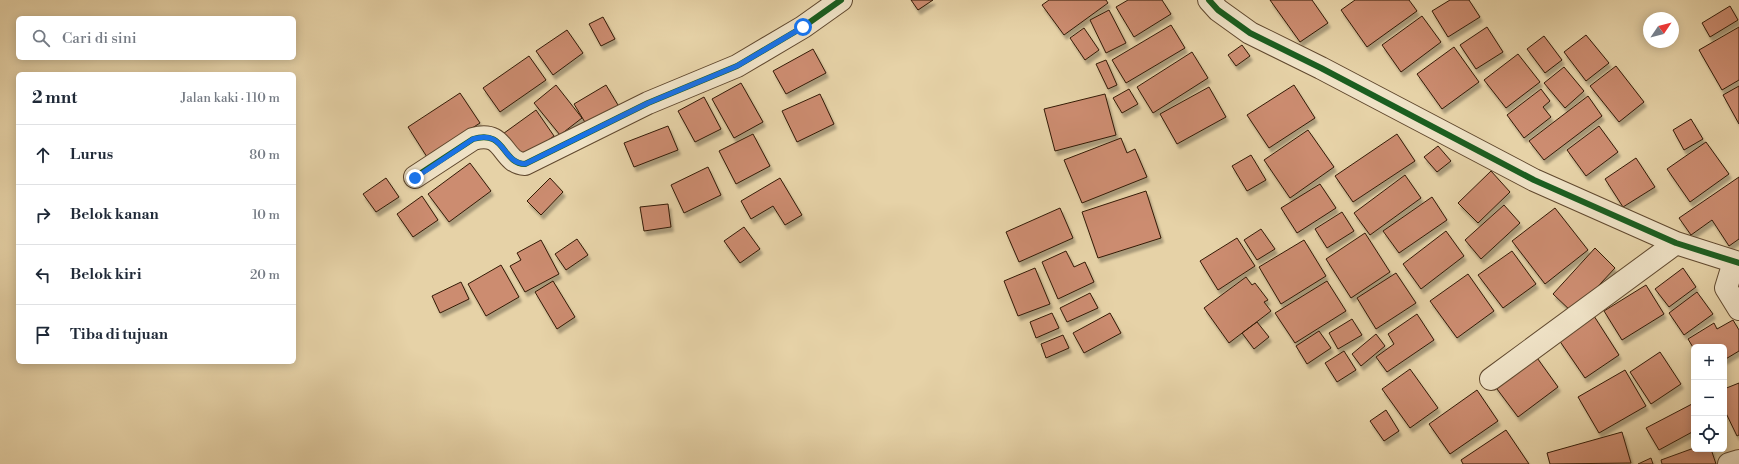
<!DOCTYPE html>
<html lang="id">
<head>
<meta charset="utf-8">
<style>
  :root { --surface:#fff; --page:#f2f2f3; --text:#1f2937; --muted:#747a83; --line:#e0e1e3 }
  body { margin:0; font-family:"Libre Bodoni",serif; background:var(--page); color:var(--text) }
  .controls { position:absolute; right:12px; bottom:12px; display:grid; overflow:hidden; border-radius:6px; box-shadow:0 2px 10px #0003 }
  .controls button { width:36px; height:36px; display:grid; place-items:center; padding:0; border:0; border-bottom:1px solid var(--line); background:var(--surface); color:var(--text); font:20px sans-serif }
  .compass { position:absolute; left:1643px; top:12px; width:36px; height:36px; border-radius:50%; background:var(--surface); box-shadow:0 2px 10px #0003; rotate:55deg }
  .stop { position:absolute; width:12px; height:12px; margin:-9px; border:3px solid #1a73e8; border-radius:50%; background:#fff }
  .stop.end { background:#1a73e8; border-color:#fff; box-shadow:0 1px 4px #0008 }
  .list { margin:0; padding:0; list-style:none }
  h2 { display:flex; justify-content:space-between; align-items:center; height:52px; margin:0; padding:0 16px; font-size:17px }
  h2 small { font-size:13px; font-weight:400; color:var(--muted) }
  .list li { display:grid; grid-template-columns:26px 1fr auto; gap:12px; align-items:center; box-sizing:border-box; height:60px; padding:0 16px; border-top:1px solid var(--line) }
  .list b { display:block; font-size:15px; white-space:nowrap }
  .list em { font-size:13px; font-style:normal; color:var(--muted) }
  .icon { flex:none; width:22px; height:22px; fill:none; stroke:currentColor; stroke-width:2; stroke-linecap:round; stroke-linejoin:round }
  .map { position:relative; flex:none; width:1739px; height:464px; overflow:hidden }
  .search { position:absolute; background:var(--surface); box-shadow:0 2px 10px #0003; left:16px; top:16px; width:280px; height:44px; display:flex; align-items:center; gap:10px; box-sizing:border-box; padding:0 14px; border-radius:6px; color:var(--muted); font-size:15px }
  .panel { position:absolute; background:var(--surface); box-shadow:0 2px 10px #0003; left:16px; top:72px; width:280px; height:292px; border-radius:6px }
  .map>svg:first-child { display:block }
  .building { fill:#cc8c70; stroke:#331a05; filter:url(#shadow) }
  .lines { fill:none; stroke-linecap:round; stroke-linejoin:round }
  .street-casing { stroke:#60482e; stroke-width:24 }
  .street { stroke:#efe2c6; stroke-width:22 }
  .cycleway-casing { stroke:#efe2c6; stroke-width:8 }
  .cycleway { stroke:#1b5e20; stroke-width:6 }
  .route { stroke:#1a73e8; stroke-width:5 }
</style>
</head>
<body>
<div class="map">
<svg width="1739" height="464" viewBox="0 0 1739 464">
  <defs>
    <filter id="shadow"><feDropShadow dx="2.5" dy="4.5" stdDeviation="1" flood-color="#0004"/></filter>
  </defs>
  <rect width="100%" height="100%" fill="#e6d2a7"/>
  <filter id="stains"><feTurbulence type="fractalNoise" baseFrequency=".005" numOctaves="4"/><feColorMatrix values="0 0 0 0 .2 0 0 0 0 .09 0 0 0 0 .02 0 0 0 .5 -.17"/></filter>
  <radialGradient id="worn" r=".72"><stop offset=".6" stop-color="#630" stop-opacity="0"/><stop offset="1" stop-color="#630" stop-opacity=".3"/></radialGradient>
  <!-- building -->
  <path class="building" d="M911,0H933L918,10Z
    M1049,0H1106L1108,3L1064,35L1042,5Z
    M1128,0H1162L1171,14L1134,37L1116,7Z
    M1270,0H1312L1328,23L1300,42Z
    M1355,0H1409L1417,11L1367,47L1341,10Z
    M1450,0H1469L1480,17L1448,37L1432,11Z
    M1730,6L1738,20L1710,37L1702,23Z
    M1109,10L1126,43L1106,53L1090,20Z
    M1422,16L1441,42L1401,72L1382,45Z
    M603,17L615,39L601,46L589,24Z
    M1171,25L1185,48L1126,83L1112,60Z
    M1487,27L1503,52L1476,69L1460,45Z
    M1739,27V80L1722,90L1699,50Z
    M1084,28L1099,50L1085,60L1070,38Z
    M567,30L583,53L553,75L536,51Z
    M1586,35L1609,63L1586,81L1564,52Z
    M1544,36L1562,60L1545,73L1527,49Z
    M1242,45L1250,56L1236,66L1228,55Z
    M1454,47L1479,82L1442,109L1417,74Z
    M813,49L826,73L786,94L773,71Z
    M1192,52L1208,78L1153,113L1137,87Z
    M1518,54L1540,82L1506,108L1484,80Z
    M529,56L546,80L500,112L483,88Z
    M1106,60L1117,85L1108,89L1096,64Z
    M1616,66L1644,102L1619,122L1590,86Z
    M1564,67L1584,91L1565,108L1544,83Z
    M741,83L763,122L734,138L712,99Z
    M556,85L582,118L560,135L534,103Z
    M606,85L621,110L589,129L574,104Z
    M1294,85L1315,118L1269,148L1247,115Z
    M1739,86V124L1723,95Z
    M1209,87L1226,117L1177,144L1160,114Z
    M1129,89L1138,104L1122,113L1113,98Z
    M1541,89L1550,101L1543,107L1551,117L1524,138L1507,115Z
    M460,93L480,123L427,157L408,127Z
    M820,94L834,124L797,142L782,111Z
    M1105,94L1116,135L1055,151L1044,109Z
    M1588,96L1602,116L1544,160L1529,141Z
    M704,97L721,129L695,142L678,111Z
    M536,110L554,136L519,161L500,136Z
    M1691,119L1703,139L1684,150L1673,130Z
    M668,126L678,150L634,167L624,143Z
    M1599,126L1618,152L1586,176L1567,150Z
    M1308,130L1334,167L1290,198L1264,160Z
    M753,134L770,166L736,184L719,151Z
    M1397,134L1415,161L1353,202L1335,176Z
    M1121,138L1127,153L1135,149L1147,177L1082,203L1064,160Z
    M1706,142L1729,174L1690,202L1667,169Z
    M1438,146L1451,161L1437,172L1424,157Z
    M1251,155L1266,180L1247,191L1232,166Z
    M1636,158L1655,187L1623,207L1605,179Z
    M470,163L491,191L449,222L428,194Z
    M708,167L721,195L684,213L671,185Z
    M1491,171L1510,192L1478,223L1458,203Z
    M1405,175L1421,198L1370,235L1354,213Z
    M1739,177V239L1729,246L1712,220L1691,235L1679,218Z
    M386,178L399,197L376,212L363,194Z
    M550,178L563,192L541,215L527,201Z
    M780,178L802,215L785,225L773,206L751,219L741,201Z
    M1320,184L1336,208L1297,233L1281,208Z
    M1146,191L1161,238L1098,258L1082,212Z
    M422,196L438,220L413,237L397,214Z
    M1432,197L1447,220L1399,253L1383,231Z
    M668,204L671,227L644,231L640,207Z
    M1504,205L1520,223L1481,259L1465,240Z
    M1060,208L1073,238L1019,262L1006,232Z
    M1555,208L1588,250L1545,284L1512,241Z
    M1342,212L1354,231L1327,248L1315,229Z
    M744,227L760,249L740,263L724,241Z
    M1261,229L1275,249L1257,260L1244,240Z
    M1446,231L1464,256L1421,289L1403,264Z
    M1365,233L1390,272L1351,298L1326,259Z
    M1237,238L1255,266L1218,290L1200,261Z
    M577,239L588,255L566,270L555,254Z
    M541,240L559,274L525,292L510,266L521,260L517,253Z
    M1304,240L1326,276L1281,304L1259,267Z
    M1595,248L1615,268L1573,313L1553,294Z
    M1066,251L1074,267L1085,262L1094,282L1058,299L1042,262Z
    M1512,251L1536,284L1503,308L1478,275Z
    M501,265L519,297L486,316L468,284Z
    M1035,268L1050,304L1018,316L1004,281Z
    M1683,268L1696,287L1669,307L1655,289Z
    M1396,273L1416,303L1376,329L1357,298Z
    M1468,274L1494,311L1457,338L1430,301Z
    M1246,277L1252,285L1255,283L1268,300L1264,302L1271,311L1229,343L1204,308Z
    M553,281L575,317L557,329L535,292Z
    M1327,281L1346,311L1295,343L1275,313Z
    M461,282L469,299L440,313L432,296Z
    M1646,285L1664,314L1622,340L1604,311Z
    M1697,292L1713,314L1684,335L1669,313Z
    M1090,293L1098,308L1067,322L1060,308Z
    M1052,313L1059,328L1036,338L1030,322Z
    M1110,313L1121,333L1084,353L1073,333Z
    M1417,314L1434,340L1387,372L1376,357L1394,344L1388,334Z
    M1594,316L1619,355L1585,378L1559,340Z
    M1352,319L1362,335L1338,349L1329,333Z
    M1733,320L1739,330V351L1724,360V347H1694V349L1688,339L1714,323L1717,329Z
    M1257,322L1269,337L1254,349L1242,333Z
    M1319,331L1331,348L1307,364L1296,346Z
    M1376,334L1385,346L1361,366L1352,354Z
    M1063,335L1069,348L1046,358L1041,344Z
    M1344,351L1356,370L1337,382L1325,363Z
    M1660,352L1681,384L1651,404L1630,372Z
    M1535,355L1558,387L1518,417L1494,385Z
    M1410,369L1438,408L1410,428L1382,389Z
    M1625,370L1646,406L1599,433L1578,397Z
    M1739,383V435L1737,436L1724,409V389Z
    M1477,390L1498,421L1450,454L1429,424Z
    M1692,404L1694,407V431L1659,450L1646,428Z
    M1386,410L1399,431L1384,441L1370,421Z
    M1506,430L1529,464H1463L1461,460Z
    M1622,432L1631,463L1550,464L1547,453Z
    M1694,448L1711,449L1716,464H1662L1661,460Z
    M1651,458L1653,464H1638Z"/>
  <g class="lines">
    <defs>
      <path id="street" d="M1209,0L1218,10L1250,33L1321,68L1534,180L1676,243L1739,263
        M415,177L473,139C506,129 501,163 525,164L648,103L737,66L803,27L841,0
        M1734,262L1726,288L1739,309
        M1491,379L1676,243
        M1729,464L1739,461"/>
    </defs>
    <!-- street casing -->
    <use href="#street" class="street-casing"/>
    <!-- street -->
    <use href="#street" class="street"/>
    <defs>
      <path id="cycleway" d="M1209,0L1218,10L1250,33L1321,68L1534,180L1676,243L1739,263
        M415,177L473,139C506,129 501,163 525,164L648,103L737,66L803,27L841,0"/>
    </defs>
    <!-- cycleway casing -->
    <use href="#cycleway" class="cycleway-casing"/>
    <!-- cycleway -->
    <use href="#cycleway" class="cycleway"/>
  </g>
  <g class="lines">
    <!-- route -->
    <path class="route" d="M415,178L473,139C506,129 501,163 525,164L648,103L737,66L803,27"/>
  </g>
  <rect width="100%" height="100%" filter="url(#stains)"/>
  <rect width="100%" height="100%" fill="url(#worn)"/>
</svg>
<div class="controls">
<button>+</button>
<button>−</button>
<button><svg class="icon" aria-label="locate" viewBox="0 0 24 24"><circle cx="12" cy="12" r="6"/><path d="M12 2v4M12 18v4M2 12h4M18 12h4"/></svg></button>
</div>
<svg class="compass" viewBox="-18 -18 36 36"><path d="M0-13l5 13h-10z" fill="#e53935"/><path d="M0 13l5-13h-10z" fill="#747a83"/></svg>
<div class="stop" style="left:803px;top:27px"></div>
<div class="stop end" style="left:415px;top:178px"></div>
<div class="search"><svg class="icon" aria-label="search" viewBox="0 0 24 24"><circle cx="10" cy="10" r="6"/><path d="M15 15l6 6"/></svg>Cari di sini</div>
<section class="panel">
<h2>2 mnt<small>Jalan kaki · 110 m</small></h2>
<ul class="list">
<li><svg class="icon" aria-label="ahead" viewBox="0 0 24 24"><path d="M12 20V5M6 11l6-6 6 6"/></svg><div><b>Lurus</b></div><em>80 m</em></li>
<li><svg class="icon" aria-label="right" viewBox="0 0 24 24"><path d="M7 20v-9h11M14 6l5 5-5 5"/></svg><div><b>Belok kanan</b></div><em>10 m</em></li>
<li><svg class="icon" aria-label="left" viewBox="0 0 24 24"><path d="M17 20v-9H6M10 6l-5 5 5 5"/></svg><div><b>Belok kiri</b></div><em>20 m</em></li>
<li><svg class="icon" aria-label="arrive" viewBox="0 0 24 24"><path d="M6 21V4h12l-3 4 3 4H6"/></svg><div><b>Tiba di tujuan</b></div></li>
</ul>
</section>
</div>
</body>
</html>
